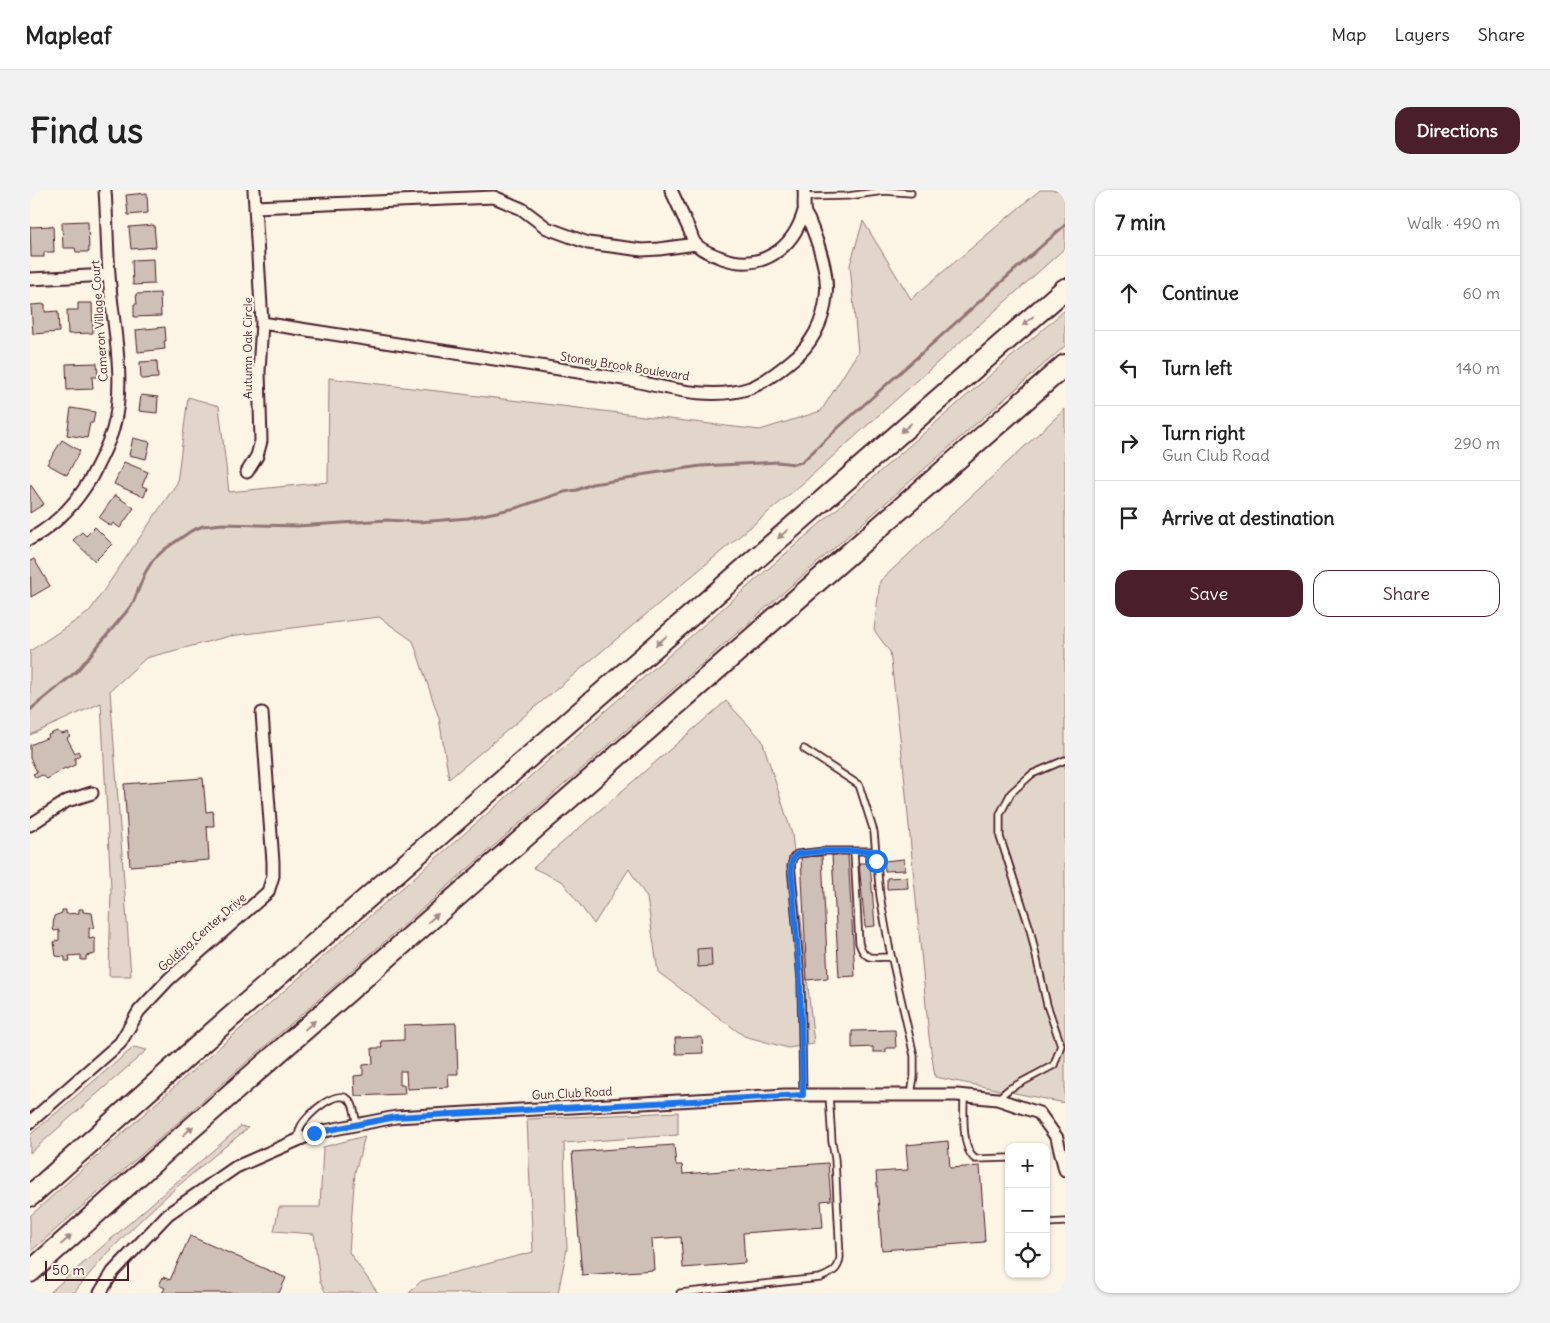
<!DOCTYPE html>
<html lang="en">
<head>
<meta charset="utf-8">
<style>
  :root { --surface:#fff; --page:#f2f2f2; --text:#222; --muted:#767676; --line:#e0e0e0; --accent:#4a1f2b }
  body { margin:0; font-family:Delius,sans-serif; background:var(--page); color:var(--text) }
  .controls { position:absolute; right:15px; bottom:15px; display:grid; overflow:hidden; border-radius:10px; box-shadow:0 1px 4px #0004 }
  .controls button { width:45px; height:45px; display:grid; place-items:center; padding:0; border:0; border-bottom:1px solid var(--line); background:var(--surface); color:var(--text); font:25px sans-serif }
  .scale { position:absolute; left:15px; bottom:12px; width:84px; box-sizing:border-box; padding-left:5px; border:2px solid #4a1f2b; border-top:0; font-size:14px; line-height:18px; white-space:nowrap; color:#4a1f2b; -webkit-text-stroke:4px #fcf5e5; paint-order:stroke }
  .stop { position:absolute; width:15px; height:15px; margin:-11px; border:4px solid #1a73e8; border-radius:50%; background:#fff }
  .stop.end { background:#1a73e8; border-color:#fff; box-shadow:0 1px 5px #0008 }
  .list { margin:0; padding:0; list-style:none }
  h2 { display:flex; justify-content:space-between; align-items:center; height:65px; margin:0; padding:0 20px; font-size:21px }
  h2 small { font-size:16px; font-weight:400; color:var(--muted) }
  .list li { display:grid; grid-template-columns:32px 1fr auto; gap:15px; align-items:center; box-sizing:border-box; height:75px; padding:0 20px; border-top:1px solid var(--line) }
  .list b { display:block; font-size:19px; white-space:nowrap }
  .list p { margin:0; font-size:16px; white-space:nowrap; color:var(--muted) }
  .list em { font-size:16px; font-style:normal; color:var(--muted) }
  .actions { display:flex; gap:10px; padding:15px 20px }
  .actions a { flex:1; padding:11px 0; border:1px solid var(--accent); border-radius:15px; text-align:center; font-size:18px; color:var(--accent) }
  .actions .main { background:var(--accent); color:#fff }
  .icon { flex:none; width:28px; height:28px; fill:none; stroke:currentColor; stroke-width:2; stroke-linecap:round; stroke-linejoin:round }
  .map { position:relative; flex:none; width:1035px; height:1103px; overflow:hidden; border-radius:15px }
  header { display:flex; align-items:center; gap:30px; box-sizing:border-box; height:70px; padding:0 25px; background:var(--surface); border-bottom:1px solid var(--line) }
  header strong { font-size:24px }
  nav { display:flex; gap:28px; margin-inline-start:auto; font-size:18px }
  .intro { display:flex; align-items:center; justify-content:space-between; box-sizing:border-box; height:120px; padding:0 30px }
  h1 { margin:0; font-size:35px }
  .button { padding:12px 22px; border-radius:15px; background:var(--accent); color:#fff; font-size:18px; font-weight:700 }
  main { display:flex; gap:30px; padding:0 30px }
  aside { flex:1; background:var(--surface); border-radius:15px; box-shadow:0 1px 4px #0004 }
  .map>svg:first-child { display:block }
  .green { fill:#e2d5ca; stroke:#967a7a }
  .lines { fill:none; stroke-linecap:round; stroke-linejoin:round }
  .stream { stroke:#917474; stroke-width:3 }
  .building { fill:#cfc0b7; stroke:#4a1f2b }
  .service-casing { stroke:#4a1f2b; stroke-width:9 }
  .minor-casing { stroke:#4a1f2b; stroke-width:15 }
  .motorway-casing { stroke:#4a1f2b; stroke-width:24 }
  .service { stroke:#fcf5e5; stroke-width:5.5 }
  .minor { stroke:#fcf5e5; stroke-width:11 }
  .motorway { stroke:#fcf5e5; stroke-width:20 }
  .oneway { fill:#a38a88 }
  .route { stroke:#1a73e8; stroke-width:6 }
  .labels { text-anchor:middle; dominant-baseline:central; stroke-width:4.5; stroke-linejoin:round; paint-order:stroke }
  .street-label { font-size:12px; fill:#4a1f2b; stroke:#fcf5e5 }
</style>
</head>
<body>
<header>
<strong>Mapleaf</strong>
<nav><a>Map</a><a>Layers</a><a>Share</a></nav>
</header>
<div class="intro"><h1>Find us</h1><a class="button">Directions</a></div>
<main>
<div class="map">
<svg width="1035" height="1103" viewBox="0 0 1035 1103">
  <rect width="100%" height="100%" fill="#fcf5e5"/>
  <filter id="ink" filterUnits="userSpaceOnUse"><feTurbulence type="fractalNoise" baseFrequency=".02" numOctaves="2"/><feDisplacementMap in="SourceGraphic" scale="10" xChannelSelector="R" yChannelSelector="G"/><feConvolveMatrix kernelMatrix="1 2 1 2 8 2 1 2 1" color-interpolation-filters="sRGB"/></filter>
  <g filter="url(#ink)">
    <!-- green -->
    <path class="green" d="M1010,0H1035V58L772,294L419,589L409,528L383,451L349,427L200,446L116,468L80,501L101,786H79L81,698L71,513L0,545V461L59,422L147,293L158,207L189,216L199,302L298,292L299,188L730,240L791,221L828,162L820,75L833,31L881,109Z
      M1035,120V156L0,1062V1026L161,882Z
      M1035,219V913L905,887L899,847L873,573L860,462L844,440L850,391Z
      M696,511L732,550L762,644L784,854L758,858L714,846L628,782L617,708L599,679L564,734L533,692L503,678Z
      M104,857L117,860L0,963V945Z
      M648,922V945L534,953L537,1059L528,1103H379L391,1091L503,1062L497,929Z
      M211,936L218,938C156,988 93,1040 44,1103H19Z
      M335,946L325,982L319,1062L348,1103H296L290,1092L284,1044L244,1041L249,1017H290L293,957Z"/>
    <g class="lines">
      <!-- stream -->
      <path class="stream" d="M0,520L47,481L97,421L103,413L115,383L123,370L135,359L161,341L173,336L193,334L267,336L357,330L389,332L438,328L486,318L534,302L547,300L562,294L603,288L610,285L671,276L748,272L764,274L772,272L809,237L1035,35"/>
    </g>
    <!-- building -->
    <path class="building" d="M117,3L118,23L98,25L96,5Z
      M58,31L59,62H46L45,58H33L32,32Z
      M124,35L126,57L101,59L99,37Z
      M23,36L24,62H14V67H1L0,37Z
      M123,69L124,94L103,95L102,70Z
      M130,103L131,126L104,127V114H107L106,104Z
      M48,113H62L63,143L38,144L37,120H48Z
      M15,114V122L28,121L29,142L3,144L1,115Z
      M135,137L136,151H134L135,159L108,162L106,140Z
      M127,171L128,188L111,189L110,172Z
      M67,173L68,187H62L63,199L37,200L36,174Z
      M111,205L128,207L127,223L109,221Z
      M41,218L65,222L63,233H60L57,248L37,245Z
      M103,248L120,252L116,269L99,265Z
      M32,250L50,261L37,285L17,274Z
      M94,272L118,282L112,296L117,298L114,307L84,294Z
      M0,294L14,314L0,323Z
      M85,305L104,318L90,338L83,333L81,336L69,328Z
      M65,337L82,354L65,371L43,350L52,342L56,346Z
      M4,369L20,396L1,407L0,371Z
      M27,541L32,544L38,542L40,546L37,548L45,563L48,561L50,565L45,568V575L36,579L35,578L17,589L12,585L6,588L3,584L7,582L0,568V555L19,547L18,545Z
      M173,588L176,622L183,621L184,636H177L179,670L100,676L94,594Z
      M818,664L825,786L809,787L802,665Z
      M792,666L798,788L777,790L771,667Z
      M874,669L875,680L855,681L854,671Z
      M829,673H840L845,736L835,737Z
      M877,687L878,698L857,699V688Z
      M49,719H53V722L62,723L64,735L63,738H59V749L64,748L65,750V764L56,766V770H51V765L39,766L40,771H35V767L26,766L24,752L25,751L29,750V740L24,741L23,738L24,726L32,723V720H36V724L49,723Z
      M681,758L682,776L668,777L667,759Z
      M426,833L428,884H418L419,897L377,899L376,881H370V895H374L375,904L325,906L324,886L333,885V875L343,874L342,858H352L351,851L374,850V835Z
      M865,840L866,858H856V862H843V857L822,858V841Z
      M672,847L673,863L646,864L645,848Z
      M918,951L920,978L950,976L955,1052L852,1060L846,982L878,980L876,955Z
      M644,955L646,975H652L653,984L798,973L801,1010L791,1011L793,1037L713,1043L715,1073L653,1078L651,1047L622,1049L624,1080L552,1085L542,962Z
      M160,1046L256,1088L249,1103H132L135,1098L129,1095L133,1087L140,1090Z"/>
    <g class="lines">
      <defs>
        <path id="service" d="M775,7L818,6L854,1L881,3
          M774,559L829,595L844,642L850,706L859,756L884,866V886L881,905
          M824,661L829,753C835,772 844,767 861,767
          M773,905L771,789L761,676L763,668L767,664L794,661H846
          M934,905C934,921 931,959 945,969L979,968
          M967,909L979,899L1024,875L1031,855L1017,815L1000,739L970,647V624L981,603L1002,584L1035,570
          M267,951C268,946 269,940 271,936C278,924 309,895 321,912C325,918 325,928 327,935
          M1016,1033L1035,1032
          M650,1103L790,1088C802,1083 809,1080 810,1067L805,969L802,952L799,905"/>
        <path id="minor" d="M641,0C647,13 653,26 659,39C661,43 662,49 665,53C670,60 684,65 692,68C731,82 763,59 774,21
          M225,17L464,7L492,19L517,38L558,53L612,60L629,59L666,54
          M0,89L79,85
          M232,133L600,190C638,198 682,211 720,198C735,192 748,182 761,171C781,156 794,132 796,106C799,83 789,55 780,33C779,29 776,26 775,23C773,16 775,7 774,0
          M217,282L227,266L231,251L229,181L232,133L224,0
          M0,349C26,335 46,313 61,288C69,272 78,256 83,239C97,189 82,134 79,84C77,56 77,28 75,0
          M0,635L37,611L62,603
          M0,932L90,853L109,821L139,789L238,702L243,686V672L232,523
          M70,1103L83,1082L138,1024L206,977L284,943L366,927L755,905H927L967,909L1009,923L1027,948L1035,980"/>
        <path id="motorway" d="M0,1006L186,840L1035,99
          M0,1082L156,943L1035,175"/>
      </defs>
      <!-- service casing -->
      <use href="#service" class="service-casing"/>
      <!-- minor casing -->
      <use href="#minor" class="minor-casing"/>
      <!-- motorway casing -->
      <use href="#motorway" class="motorway-casing"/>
      <!-- service -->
      <use href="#service" class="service"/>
      <!-- minor -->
      <use href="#minor" class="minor"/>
      <!-- motorway -->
      <use href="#motorway" class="motorway"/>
    </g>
    <!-- one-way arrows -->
    <defs><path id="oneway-solid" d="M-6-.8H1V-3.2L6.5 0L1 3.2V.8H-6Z" transform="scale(1.25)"/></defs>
    <g class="oneway">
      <use href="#oneway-solid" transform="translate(998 131) rotate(139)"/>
      <use href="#oneway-solid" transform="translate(876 238) rotate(139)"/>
      <use href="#oneway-solid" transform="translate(753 344) rotate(139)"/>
      <use href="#oneway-solid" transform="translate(631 451) rotate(139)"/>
      <use href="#oneway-solid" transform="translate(403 728) rotate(-41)"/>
      <use href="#oneway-solid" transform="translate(280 835) rotate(-41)"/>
      <use href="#oneway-solid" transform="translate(158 941) rotate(-41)"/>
      <use href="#oneway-solid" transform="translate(36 1050) rotate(-42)"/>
    </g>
  </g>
  <g class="lines" filter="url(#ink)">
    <!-- route -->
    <path class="route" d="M284,943L366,927L773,905L770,789L761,676L763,668L767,664L794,661H846V671"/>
  </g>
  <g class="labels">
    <!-- street labels -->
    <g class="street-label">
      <text transform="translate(69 131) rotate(-94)">Cameron Village Court</text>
      <text transform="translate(217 158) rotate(-90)">Autumn Oak Circle</text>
      <text transform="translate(595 176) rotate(9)">Stoney Brook Boulevard</text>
      <text transform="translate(172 742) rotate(-41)">Golding Center Drive</text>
      <text transform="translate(542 903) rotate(-3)">Gun Club Road</text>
    </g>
  </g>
</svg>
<div class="controls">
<button>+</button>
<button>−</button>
<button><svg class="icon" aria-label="locate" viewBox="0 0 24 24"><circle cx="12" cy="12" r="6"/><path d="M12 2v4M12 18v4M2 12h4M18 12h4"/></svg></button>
</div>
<div class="scale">50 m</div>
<div class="stop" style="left:846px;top:671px"></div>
<div class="stop end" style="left:284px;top:943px"></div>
</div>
<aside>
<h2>7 min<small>Walk · 490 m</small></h2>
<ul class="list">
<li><svg class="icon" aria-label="ahead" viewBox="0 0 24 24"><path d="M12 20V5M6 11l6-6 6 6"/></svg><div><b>Continue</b></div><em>60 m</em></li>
<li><svg class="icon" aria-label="left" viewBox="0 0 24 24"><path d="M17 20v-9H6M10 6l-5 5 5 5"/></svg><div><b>Turn left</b></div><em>140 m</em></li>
<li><svg class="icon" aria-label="right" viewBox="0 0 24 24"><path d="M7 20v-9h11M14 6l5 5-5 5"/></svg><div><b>Turn right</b><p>Gun Club Road</p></div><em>290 m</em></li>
<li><svg class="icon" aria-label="arrive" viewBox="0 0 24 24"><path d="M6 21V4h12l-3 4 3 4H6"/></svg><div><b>Arrive at destination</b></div></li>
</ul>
<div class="actions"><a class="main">Save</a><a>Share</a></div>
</aside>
</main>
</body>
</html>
